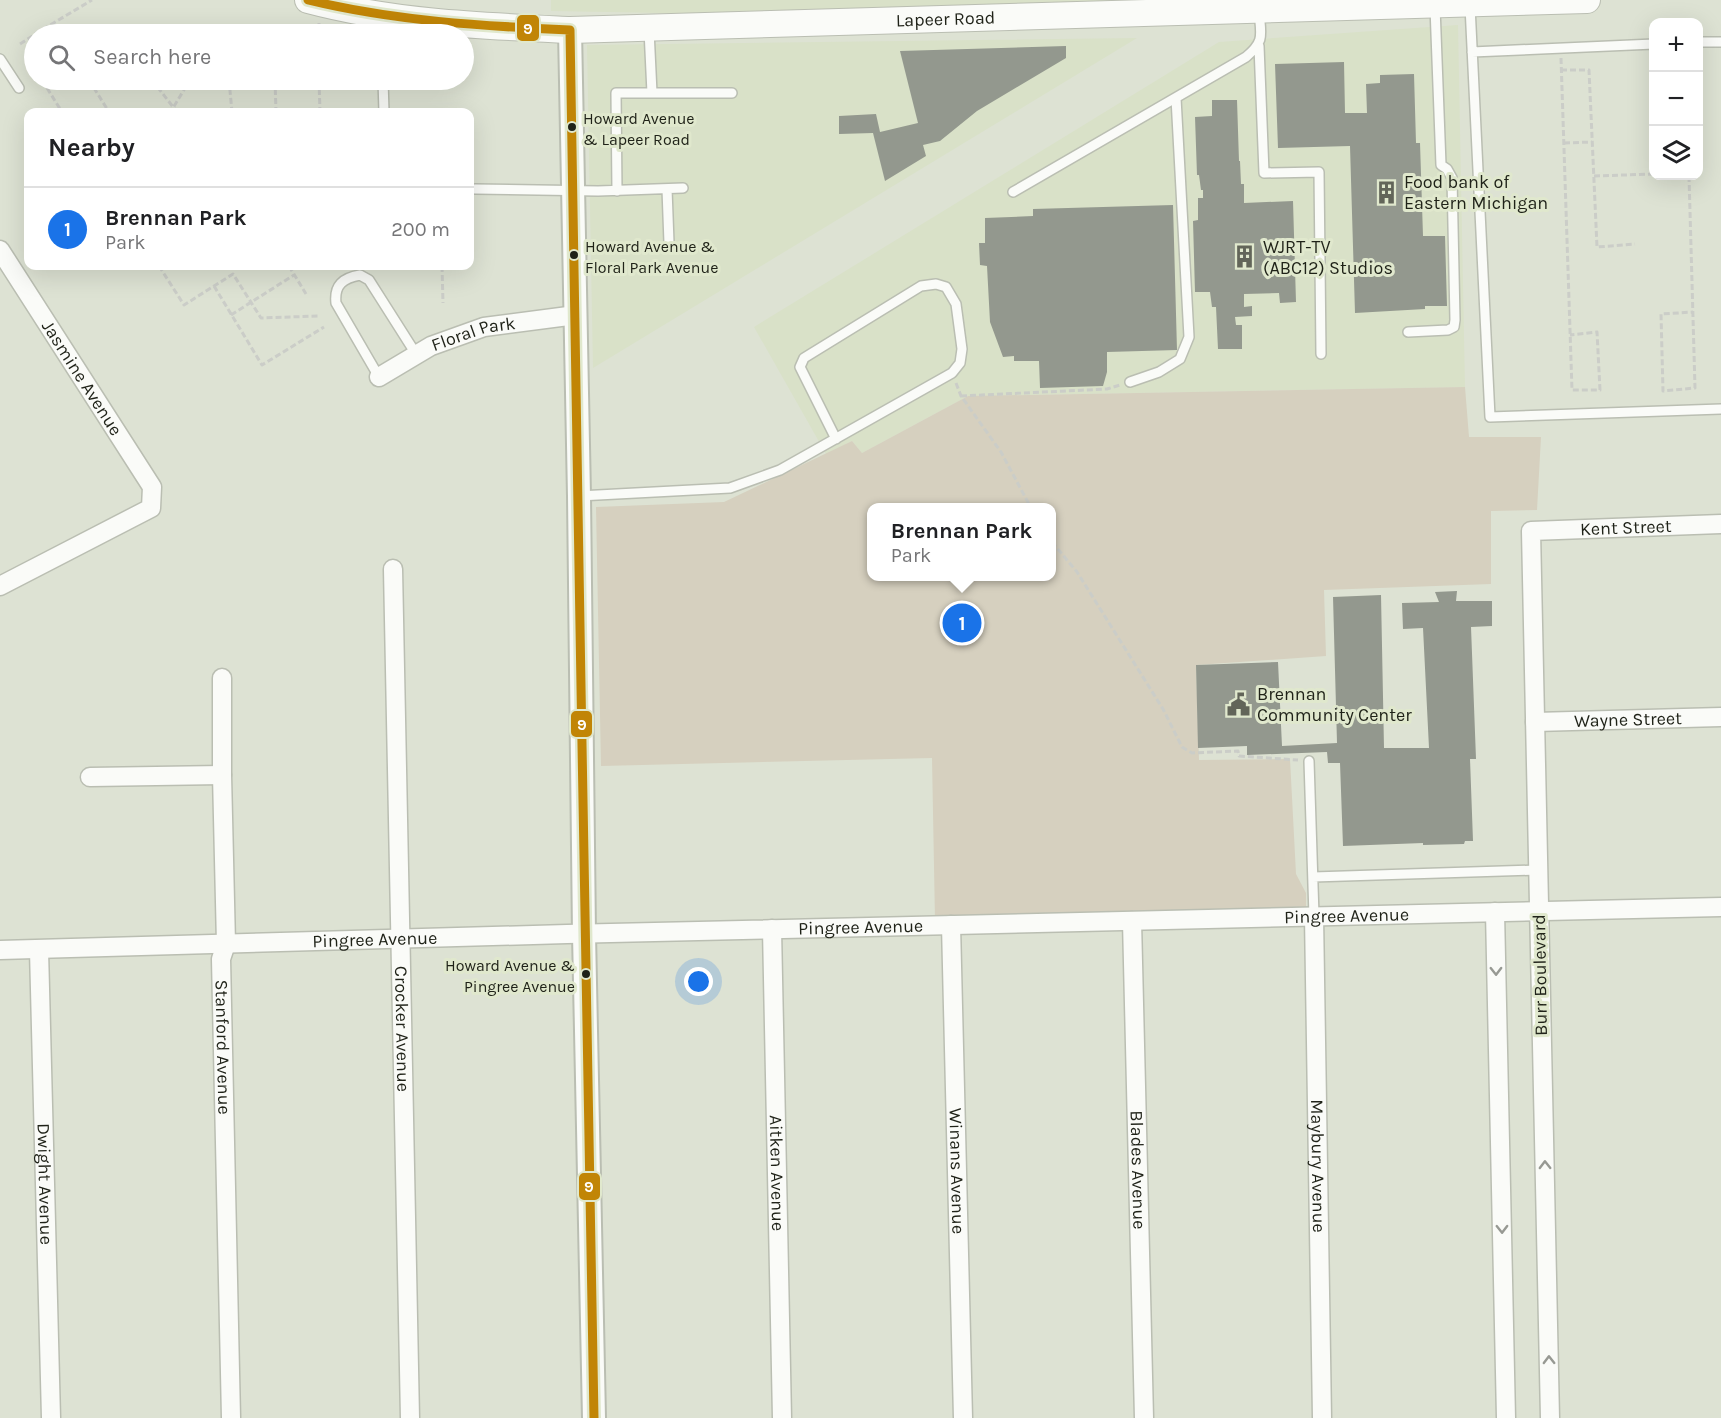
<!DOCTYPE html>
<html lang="en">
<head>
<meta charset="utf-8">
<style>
  :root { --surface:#fff; --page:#f6f6f6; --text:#202124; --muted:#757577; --line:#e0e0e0; --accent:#1a73e8 }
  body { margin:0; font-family:Karla,sans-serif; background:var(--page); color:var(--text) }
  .controls { position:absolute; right:18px; top:18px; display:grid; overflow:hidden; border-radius:12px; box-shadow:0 6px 24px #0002 }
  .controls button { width:54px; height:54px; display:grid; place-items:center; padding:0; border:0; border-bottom:2px solid var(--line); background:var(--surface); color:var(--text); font:30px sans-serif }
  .you { position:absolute; left:699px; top:982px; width:21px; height:21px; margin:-15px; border:4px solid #fff; border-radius:50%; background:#1a73e8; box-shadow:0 0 0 9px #1a73e833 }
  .badge { display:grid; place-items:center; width:39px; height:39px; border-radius:50%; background:var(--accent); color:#fff; font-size:20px; font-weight:700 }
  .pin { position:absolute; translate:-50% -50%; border:3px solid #fff; box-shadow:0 2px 6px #0006 }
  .popup { position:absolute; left:867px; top:503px; width:189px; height:78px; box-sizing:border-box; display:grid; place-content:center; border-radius:12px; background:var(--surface); filter:drop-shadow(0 2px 4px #0005); font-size:20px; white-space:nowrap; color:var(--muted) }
  .popup b { font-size:22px; color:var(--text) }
  .popup::after { content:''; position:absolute; left:50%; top:100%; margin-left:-12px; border:12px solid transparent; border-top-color:var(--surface) }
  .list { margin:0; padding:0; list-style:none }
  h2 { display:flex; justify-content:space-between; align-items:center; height:78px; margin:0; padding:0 24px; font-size:26px }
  h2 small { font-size:20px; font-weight:400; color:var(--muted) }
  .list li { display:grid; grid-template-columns:39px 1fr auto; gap:18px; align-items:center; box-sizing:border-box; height:84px; padding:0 24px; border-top:2px solid var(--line) }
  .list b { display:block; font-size:22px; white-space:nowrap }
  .list p { margin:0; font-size:20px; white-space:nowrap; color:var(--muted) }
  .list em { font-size:20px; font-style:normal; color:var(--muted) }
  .icon { flex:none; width:33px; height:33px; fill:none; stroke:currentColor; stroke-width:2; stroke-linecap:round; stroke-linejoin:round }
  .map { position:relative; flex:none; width:1721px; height:1418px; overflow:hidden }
  .search { position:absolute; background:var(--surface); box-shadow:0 6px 24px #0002; left:24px; top:24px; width:450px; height:66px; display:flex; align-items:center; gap:15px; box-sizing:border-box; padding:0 21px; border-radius:33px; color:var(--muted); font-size:22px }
  .panel { position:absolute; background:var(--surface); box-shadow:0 6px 24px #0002; left:24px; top:108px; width:450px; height:162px; border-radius:12px }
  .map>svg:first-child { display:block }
  .built { fill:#d9e1c8 }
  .green { fill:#d6d0bf; fill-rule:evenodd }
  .building { fill:#93988e }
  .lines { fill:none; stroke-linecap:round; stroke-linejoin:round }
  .service-casing { stroke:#babeb2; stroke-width:12 }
  .minor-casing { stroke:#babeb2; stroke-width:21 }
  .tertiary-casing { stroke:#babeb2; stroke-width:26 }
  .secondary-casing { stroke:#babeb2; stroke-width:28 }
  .path { stroke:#cbcdc8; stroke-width:3; stroke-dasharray:6 3; stroke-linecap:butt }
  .service { stroke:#fafbf8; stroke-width:9 }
  .minor { stroke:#fafbf8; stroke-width:18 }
  .tertiary { stroke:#fafbf8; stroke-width:22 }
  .secondary { stroke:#fafbf8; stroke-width:26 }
  .bus-1-casing { stroke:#e0e8cd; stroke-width:14 }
  .bus-1 { stroke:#c18506; stroke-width:9 }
  .oneway { stroke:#979993 }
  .bus-dot { fill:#1f2218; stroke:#e0e8cd; stroke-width:2 }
  .labels { text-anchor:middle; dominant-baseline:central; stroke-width:6; stroke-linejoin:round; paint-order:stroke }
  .bus-label { font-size:16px; fill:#1f2218; stroke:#e0e8cd; text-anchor:start }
  .street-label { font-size:18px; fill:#1f2218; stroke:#e0e8cd }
  .poi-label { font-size:18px; fill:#1f2218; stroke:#e0e8cd; text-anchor:start }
  .line-badge { stroke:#e0e8cd; stroke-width:2 }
  .badge-label { font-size:16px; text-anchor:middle; font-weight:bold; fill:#fff }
</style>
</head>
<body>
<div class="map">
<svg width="1721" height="1418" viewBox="0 0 1721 1418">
  <rect width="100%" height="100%" fill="#dde2d3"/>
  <!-- built -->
  <path class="built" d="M551,0H1148L1141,4L780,15L551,11Z
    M1458,25L1465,387L968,396L862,453L852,441L826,454L754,327L1219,42Z
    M1137,38L593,368L587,45Z"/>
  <!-- green -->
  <path class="green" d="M1465,387L1469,437H1541L1537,510L1491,511V584L1324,590L1326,656L1196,665L1199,760L1290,759L1296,874L1306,893V910L935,920L932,758L601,766L596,507L724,502L852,441L862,453L968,396ZM872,508H1052V576H872Z"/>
  <!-- building -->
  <path class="building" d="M1066,46V58L977,111L940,141L923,145L926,156L885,181L873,133L839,134V116L876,114L880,132L918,123L900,51Z
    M1344,62L1345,113H1367L1366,84L1380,83V75L1414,74L1416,143H1420L1423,236H1445L1447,306H1425V309L1355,313L1350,146L1278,148L1275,64Z
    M1212,100H1237L1239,161H1240L1241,184H1244V203L1293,201L1296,302L1280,303L1279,293L1244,294V307L1252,306V316L1235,317L1236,325H1242V349H1218L1216,307H1212L1210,292H1195L1193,221L1198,220V198H1203V190H1201L1199,175H1197L1195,117L1212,116Z
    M1173,205L1177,350L1107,352V372L1103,386L1040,388L1039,361H1014V356L1003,357L990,322L987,266L980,265L979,243H985V218L1033,216V209Z
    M1457,591L1456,601H1492V626L1471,627L1476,759H1470L1473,841H1465L1464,844L1423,845V843L1343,846L1340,763H1328L1327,752L1247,755V746L1198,748L1196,665L1278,662L1282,746L1337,743L1333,597L1381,595L1384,748H1429L1423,628L1403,629L1402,603L1439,602L1435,592Z"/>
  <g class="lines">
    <defs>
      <path id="service" d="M1470,6L1490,417L1721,409
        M380,17L381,34
        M649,30L652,93
        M1698,42H1721
        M1259,46L1264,173L1319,172L1321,354
        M1472,52L1654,44
        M0,59L19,88
        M383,80L384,112
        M475,189L598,191L683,188
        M667,189L669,243
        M617,191L616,93H732
        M1013,192L1246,57C1265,41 1261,35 1259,12
        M1408,332L1448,330L1454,327L1455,320L1452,178L1447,169L1441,165L1435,7
        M379,377L336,303C334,285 343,278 360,275L369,280L416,354
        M1130,382L1159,372L1180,359L1189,337L1176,98
        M579,496L730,488L780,470L952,373L960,363L962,349L956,304L946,287L936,284L921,286L804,358L800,367L836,439
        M1309,761L1314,916
        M1313,877L1537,870"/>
      <g id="minor">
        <path id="s1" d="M0,250L152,487L151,508L0,586"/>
        <path id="s2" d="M379,377L431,346L484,327L576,315"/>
        <path id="s3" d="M393,569L410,1418"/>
        <path id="s4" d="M222,678V775L226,944L221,959L231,1418"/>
        <path id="s5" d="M1535,722L1721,717"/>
        <path d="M90,777L222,775"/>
        <path d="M1495,912L1506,1418"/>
        <path id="s6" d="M1314,916L1322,1418"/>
        <path id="s7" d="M1132,921L1144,1418"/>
        <path id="s8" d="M951,925L963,1418"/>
        <path id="s9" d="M772,929L782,1418"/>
        <path id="s10" d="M0,950L567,934L1721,907"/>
        <path id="s11" d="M39,950L51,1418"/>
        <path id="s12" d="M1550,1418L1531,531L1721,524"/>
      </g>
      <path id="tertiary" d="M570,30L579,496L584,934L594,1418"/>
      <g id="secondary">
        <path id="s13" d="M308,0C394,23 482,26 570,30L1587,0"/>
      </g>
    </defs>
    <!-- service casing -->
    <use href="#service" class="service-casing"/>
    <!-- minor casing -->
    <use href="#minor" class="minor-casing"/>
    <!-- tertiary casing -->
    <use href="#tertiary" class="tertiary-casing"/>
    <!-- secondary casing -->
    <use href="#secondary" class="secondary-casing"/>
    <!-- path -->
    <path class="path" d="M319,23V34
      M35,34L92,0
      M107,34L115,30L119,34
      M20,44L34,35
      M1561,58L1572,390H1600L1597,332L1570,335
      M1561,70H1589L1597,247L1635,244
      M89,80L109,112
      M152,80L177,112
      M229,80L232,112
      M275,80L276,112
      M319,80L320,112
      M47,88L62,112
      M167,112L173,108L190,80
      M1564,143L1592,142
      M1594,176L1654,174
      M1689,176L1695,388L1663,391L1661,314L1693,312
      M159,266L184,305L233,274L261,318L318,316
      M289,266L306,294
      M442,266L443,303
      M214,286L262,365L324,327
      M231,315L294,275
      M956,383L961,396L1001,452L1031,508
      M961,396L1107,389L1120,385
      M1052,542L1077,572L1163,709L1182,747L1192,753L1238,751L1239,756L1298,760"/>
    <!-- service -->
    <use href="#service" class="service"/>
    <!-- minor -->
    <use href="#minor" class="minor"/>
    <!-- tertiary -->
    <use href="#tertiary" class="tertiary"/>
    <!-- secondary -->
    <use href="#secondary" class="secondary"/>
    <defs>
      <path id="bus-1" d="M308,0C394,21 482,26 570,30
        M570,30C579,493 584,955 594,1418"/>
    </defs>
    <!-- bus-1 casing -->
    <use href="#bus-1" class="bus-1-casing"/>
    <!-- bus-1 -->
    <use href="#bus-1" class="bus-1"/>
  </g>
  <!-- one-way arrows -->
  <defs><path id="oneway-chevron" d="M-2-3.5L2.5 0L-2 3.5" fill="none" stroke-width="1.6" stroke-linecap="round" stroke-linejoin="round" transform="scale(1.5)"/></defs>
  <g class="oneway">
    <use href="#oneway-chevron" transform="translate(1496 971) rotate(89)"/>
    <use href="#oneway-chevron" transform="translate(1545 1165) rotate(-91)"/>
    <use href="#oneway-chevron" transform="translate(1502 1229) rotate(89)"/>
    <use href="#oneway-chevron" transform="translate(1549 1360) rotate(-91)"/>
  </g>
  <!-- icons -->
  <defs>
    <symbol id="building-bare" viewBox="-9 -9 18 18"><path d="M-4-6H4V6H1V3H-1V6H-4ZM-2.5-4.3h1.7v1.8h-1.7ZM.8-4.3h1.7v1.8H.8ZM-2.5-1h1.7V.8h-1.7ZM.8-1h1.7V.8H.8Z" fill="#626559" stroke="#e0e8cd" stroke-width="2.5" paint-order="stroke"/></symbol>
    <symbol id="civic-bare" viewBox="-9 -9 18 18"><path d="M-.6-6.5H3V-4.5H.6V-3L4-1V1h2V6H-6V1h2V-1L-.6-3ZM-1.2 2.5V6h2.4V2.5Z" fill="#626559" stroke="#e0e8cd" stroke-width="2.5" paint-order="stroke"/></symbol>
  </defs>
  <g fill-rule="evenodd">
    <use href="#building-bare" x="1370" y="176" width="33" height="33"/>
    <use href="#building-bare" x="1228" y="240" width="33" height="33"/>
    <use href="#civic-bare" x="1222" y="688" width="33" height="33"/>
  </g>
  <!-- markers -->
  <g class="bus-dot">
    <circle cx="572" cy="127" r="5"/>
    <circle cx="574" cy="255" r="5"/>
    <circle cx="586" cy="974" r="5"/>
  </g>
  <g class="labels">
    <!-- bus labels -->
    <g class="bus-label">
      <text x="583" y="118">Howard Avenue<tspan x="583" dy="21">&amp; Lapeer Road</tspan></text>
      <text x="585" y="246">Howard Avenue &amp;<tspan x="585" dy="21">Floral Park Avenue</tspan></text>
      <text x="575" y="965" text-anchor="end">Howard Avenue &amp;<tspan x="575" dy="21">Pingree Avenue</tspan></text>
    </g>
    <!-- street labels -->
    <g class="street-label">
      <text stroke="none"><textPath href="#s13" startOffset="640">Lapeer Road</textPath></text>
      <text stroke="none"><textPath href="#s2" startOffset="105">Floral Park</textPath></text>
      <text stroke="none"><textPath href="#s1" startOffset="152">Jasmine Avenue</textPath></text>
      <text stroke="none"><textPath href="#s12" startOffset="982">Kent Street</textPath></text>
      <text stroke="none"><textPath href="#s5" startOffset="93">Wayne Street</textPath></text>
      <text stroke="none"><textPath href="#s10" startOffset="1347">Pingree Avenue</textPath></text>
      <text stroke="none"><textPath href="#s10" startOffset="861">Pingree Avenue</textPath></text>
      <text stroke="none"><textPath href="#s10" startOffset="375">Pingree Avenue</textPath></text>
      <text transform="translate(1540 975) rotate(-91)">Burr Boulevard</text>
      <text stroke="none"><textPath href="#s3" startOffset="460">Crocker Avenue</textPath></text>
      <text stroke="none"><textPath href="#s4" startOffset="370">Stanford Avenue</textPath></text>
      <text stroke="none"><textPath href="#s6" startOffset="250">Maybury Avenue</textPath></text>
      <text stroke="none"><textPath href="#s7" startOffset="249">Blades Avenue</textPath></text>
      <text stroke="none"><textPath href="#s8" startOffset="246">Winans Avenue</textPath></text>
      <text stroke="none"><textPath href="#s9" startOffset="244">Aitken Avenue</textPath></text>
      <text stroke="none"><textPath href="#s11" startOffset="234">Dwight Avenue</textPath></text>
    </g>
    <!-- poi labels -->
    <g class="poi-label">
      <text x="1404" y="182">Food bank of<tspan x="1404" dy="21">Eastern Michigan</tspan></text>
      <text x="1263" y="247">WJRT-TV<tspan x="1263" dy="21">(ABC12) Studios</tspan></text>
      <text x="1257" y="694">Brennan<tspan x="1257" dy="21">Community Center</tspan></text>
    </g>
  </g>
  <g class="line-badge">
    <rect x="516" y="14" width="24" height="28" rx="6" fill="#c18506"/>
    <rect x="570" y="710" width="23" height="28" rx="6" fill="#c18506"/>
    <rect x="578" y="1172" width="23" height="29" rx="6" fill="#c18506"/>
  </g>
  <g class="badge-label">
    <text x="528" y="34">9</text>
    <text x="582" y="730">9</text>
    <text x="589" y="1192">9</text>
  </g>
</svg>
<div class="controls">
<button>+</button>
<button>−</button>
<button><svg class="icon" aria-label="layers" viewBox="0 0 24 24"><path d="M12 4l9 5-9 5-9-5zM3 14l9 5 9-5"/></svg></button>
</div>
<div class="you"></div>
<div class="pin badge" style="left:962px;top:623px">1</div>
<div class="popup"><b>Brennan Park</b>Park</div>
<div class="search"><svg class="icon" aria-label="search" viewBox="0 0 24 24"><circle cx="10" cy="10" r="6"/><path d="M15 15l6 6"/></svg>Search here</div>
<section class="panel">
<h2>Nearby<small></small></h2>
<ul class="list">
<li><span class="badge">1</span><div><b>Brennan Park</b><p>Park</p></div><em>200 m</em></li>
</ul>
</section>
</div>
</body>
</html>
